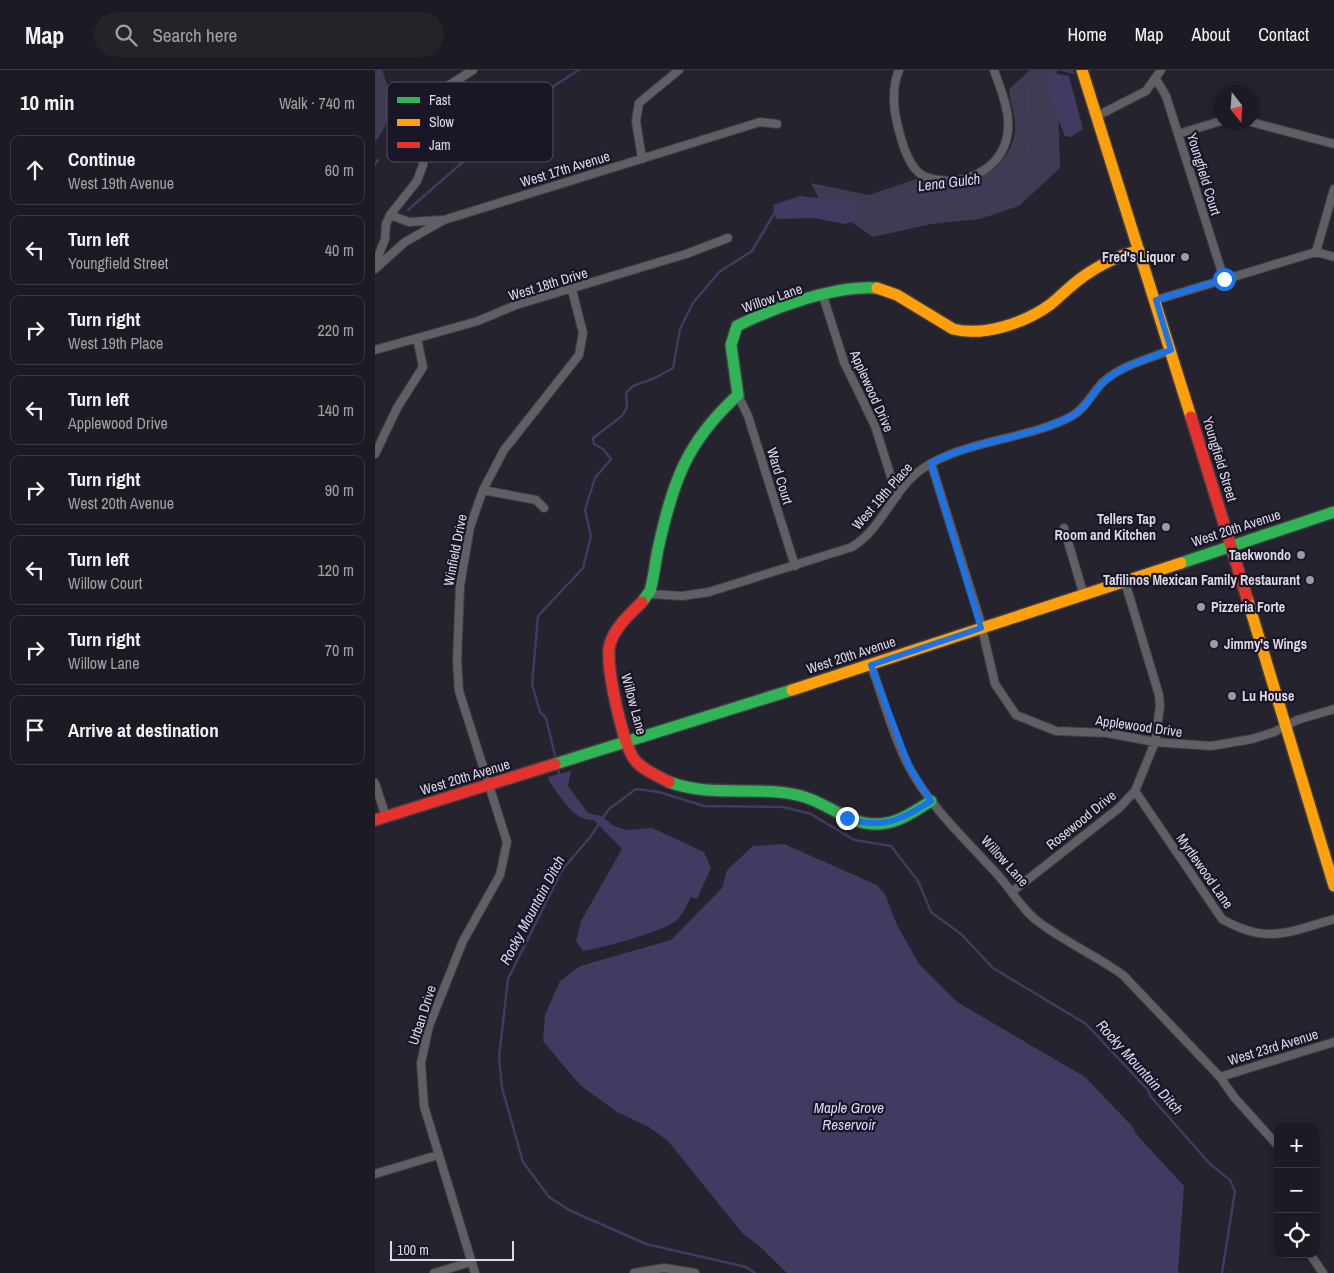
<!DOCTYPE html>
<html lang="en">
<head>
<meta charset="utf-8">
<style>
  :root { --surface:#1c1a22; --page:#25232a; --text:#f1f3f6; --muted:#a0a1a5; --line:#3a3840 }
  body { margin:0; font-family:"Archivo Narrow",sans-serif; background:var(--page); color:var(--text) }
  .controls { position:absolute; right:15px; bottom:15px; display:grid; overflow:hidden; border-radius:10px; box-shadow:0 2px 8px #0003 }
  .controls button { width:45px; height:45px; display:grid; place-items:center; padding:0; border:0; border-bottom:1px solid var(--line); background:var(--surface); color:var(--text); font:25px sans-serif }
  .compass { position:absolute; left:839px; top:15px; width:45px; height:45px; border-radius:50%; background:var(--surface); box-shadow:0 2px 8px #0003; rotate:163deg }
  .scale { position:absolute; left:15px; bottom:12px; width:124px; box-sizing:border-box; padding-left:5px; border:2px solid #dcdae6; border-top:0; font-size:14px; line-height:18px; white-space:nowrap; color:#dcdae6; -webkit-text-stroke:4px #191627; paint-order:stroke }
  .stop { position:absolute; width:15px; height:15px; margin:-11px; border:4px solid #1a73e8; border-radius:50%; background:#fff }
  .stop.end { background:#1a73e8; border-color:#fff; box-shadow:0 1px 5px #0008 }
  .list { margin:0; padding:0; list-style:none }
  h2 { display:flex; justify-content:space-between; align-items:center; height:65px; margin:0; padding:0 20px; font-size:21px }
  h2 small { font-size:16px; font-weight:400; color:var(--muted) }
  .list li { display:grid; grid-template-columns:32px 1fr auto; gap:15px; align-items:center; box-sizing:border-box; height:70px; margin:0 10px 10px; padding:0 10px; border:1px solid var(--line); border-radius:10px }
  .list b { display:block; font-size:19px; white-space:nowrap }
  .list p { margin:0; font-size:16px; white-space:nowrap; color:var(--muted) }
  .list em { font-size:16px; font-style:normal; color:var(--muted) }
  .icon { flex:none; width:28px; height:28px; fill:none; stroke:currentColor; stroke-width:2; stroke-linecap:round; stroke-linejoin:round }
  .map { position:relative; flex:none; width:959px; height:1203px; overflow:hidden }
  header { display:flex; align-items:center; gap:30px; box-sizing:border-box; height:70px; padding:0 25px; background:var(--surface); border-bottom:1px solid var(--line) }
  header strong { font-size:24px }
  nav { display:flex; gap:28px; margin-inline-start:auto; font-size:18px }
  .search { width:350px; height:45px; background:var(--page); display:flex; align-items:center; gap:12px; box-sizing:border-box; padding:0 18px; border-radius:28px; color:var(--muted); font-size:19px }
  main { display:flex }
  aside { flex:1; background:var(--surface) }
  .map>svg:first-child { display:block }
  .green { fill:#3f3b52 }
  .water { fill:#423a61 }
  .lines { fill:none; stroke-linecap:round; stroke-linejoin:round }
  .stream { stroke:#423a61; stroke-width:2.5 }
  .street-casing { stroke:#3f3d46; stroke-width:10 }
  .fast-casing { stroke:#3f3d46; stroke-width:14 }
  .slow-casing { stroke:#3f3d46; stroke-width:14 }
  .jam-casing { stroke:#3f3d46; stroke-width:14 }
  .street { stroke:#605f63; stroke-width:8 }
  .fast { stroke:#30b455; stroke-width:11 }
  .slow { stroke:#ff9f0a; stroke-width:11 }
  .jam { stroke:#e5322d; stroke-width:11 }
  .route { stroke:#1a73e8; stroke-width:6 }
  .poi-dot { fill:#9c9aa5; stroke:#191627; stroke-width:2 }
  .labels { text-anchor:middle; dominant-baseline:central; stroke-width:4.5; stroke-linejoin:round; paint-order:stroke }
  .street-label { font-size:14px; fill:#dcdae6; stroke:#191627 }
  .poi-label { font-size:14px; font-weight:bold; fill:#dcdae6; stroke:#191627; text-anchor:end }
  .water-label { font-size:15px; font-style:italic; fill:#dad6f3; stroke:#191627 }
  .key { fill:#191627; stroke:#545160; stroke-width:1 }
  .key-label { font-size:14px; fill:#dcdae6 }
</style>
</head>
<body>
<header>
<strong>Map</strong>
<div class="search"><svg class="icon" aria-label="search" viewBox="0 0 24 24"><circle cx="10" cy="10" r="6"/><path d="M15 15l6 6"/></svg>Search here</div>
<nav><a>Home</a><a>Map</a><a>About</a><a>Contact</a></nav>
</header>
<main>
<aside>
<h2>10 min<small>Walk · 740 m</small></h2>
<ul class="list">
<li><svg class="icon" aria-label="ahead" viewBox="0 0 24 24"><path d="M12 20V5M6 11l6-6 6 6"/></svg><div><b>Continue</b><p>West 19th Avenue</p></div><em>60 m</em></li>
<li><svg class="icon" aria-label="left" viewBox="0 0 24 24"><path d="M17 20v-9H6M10 6l-5 5 5 5"/></svg><div><b>Turn left</b><p>Youngfield Street</p></div><em>40 m</em></li>
<li><svg class="icon" aria-label="right" viewBox="0 0 24 24"><path d="M7 20v-9h11M14 6l5 5-5 5"/></svg><div><b>Turn right</b><p>West 19th Place</p></div><em>220 m</em></li>
<li><svg class="icon" aria-label="left" viewBox="0 0 24 24"><path d="M17 20v-9H6M10 6l-5 5 5 5"/></svg><div><b>Turn left</b><p>Applewood Drive</p></div><em>140 m</em></li>
<li><svg class="icon" aria-label="right" viewBox="0 0 24 24"><path d="M7 20v-9h11M14 6l5 5-5 5"/></svg><div><b>Turn right</b><p>West 20th Avenue</p></div><em>90 m</em></li>
<li><svg class="icon" aria-label="left" viewBox="0 0 24 24"><path d="M17 20v-9H6M10 6l-5 5 5 5"/></svg><div><b>Turn left</b><p>Willow Court</p></div><em>120 m</em></li>
<li><svg class="icon" aria-label="right" viewBox="0 0 24 24"><path d="M7 20v-9h11M14 6l5 5-5 5"/></svg><div><b>Turn right</b><p>Willow Lane</p></div><em>70 m</em></li>
<li><svg class="icon" aria-label="arrive" viewBox="0 0 24 24"><path d="M6 21V4h12l-3 4 3 4H6"/></svg><div><b>Arrive at destination</b></div></li>
</ul>
</aside>
<div class="map">
<svg width="959" height="1203" viewBox="0 0 959 1203">
  <rect width="100%" height="100%" fill="#25232d"/>
  <!-- green -->
  <path class="green" d="M0,0H7C19,32 21,43 0,72Z
    M655,0H698L700,4L682,0L685,98L644,136L605,149L556,154L498,167L445,131L436,113L494,125L544,108C548,110 553,113 558,114C593,123 636,97 640,61C641,48 635,32 634,19Z"/>
  <!-- water -->
  <path class="water" d="M678,3L694,6L708,59L696,67L690,66L670,16Z
    M425,126L478,132L483,150L470,154L439,148L401,149L398,135Z
    M196,701L193,716L213,743L226,746L239,756L252,760L277,758L329,782L336,798L322,829L316,827C312,834 309,842 304,848C293,861 227,878 208,881L201,871L206,851L247,779L219,750C198,751 185,726 174,711L173,707Z
    M409,774L502,815L510,824L522,855L544,894L582,932L710,1007L757,1056L762,1065L809,1116L803,1201L805,1203H412L382,1174L368,1164L293,1071L274,1057L242,1042L205,1015L168,971L170,945L185,911L205,896L296,870L347,818L352,800L378,776Z"/>
  <g class="lines">
    <!-- stream -->
    <path class="stream" d="M0,94L3,90
      M33,140L163,26L204,0
      M480,145C493,148 509,149 521,141C530,136 531,128 542,126C562,122 583,126 603,121C615,119 624,113 634,106C677,72 637,27 662,0
      M181,690L171,648L165,642L157,614L163,546L208,498L216,466L210,440L220,408L236,389L228,379L219,374L218,368L247,346L252,337L251,323L258,316L280,308L298,298L305,259L318,233L344,202L377,181L400,142H403
      M182,695L184,704
      M380,1203L371,1197L271,1174L194,1140L174,1127L148,1092L127,1018L124,987L133,909L187,800L216,766L234,739L261,719L284,722L329,736L408,737L436,744L479,770L516,776L543,811L556,842L586,864L618,898L711,954L773,1020L776,1027L835,1094L855,1110L860,1121L847,1203"/>
    <defs>
      <path id="street" d="M524,0C517,17 518,35 522,53C526,69 531,90 543,102C548,107 557,109 564,110C597,115 630,94 633,60C635,40 625,18 619,0
        M781,9L791,26L849,209
        M722,46L771,21L786,0
        M876,52L959,74
        M803,64L846,51
        M267,89L261,51L264,33L304,0
        M15,145L34,152L67,150
        M941,182L959,119
        M941,182L959,187
        M0,194L10,169L11,154L15,145L42,111L48,95V60L51,44L68,19L98,0
        M0,199L30,172L69,150L385,52L402,54
        M448,226L469,292L500,356L522,426
        M781,230L941,182
        M0,280L103,251L141,235L311,184L353,168
        M363,325L373,346L420,496
        M0,384L22,338L48,297L42,268
        M556,393L605,550L620,614L641,645L681,661L732,663L780,672L836,676L877,669L899,662L922,650L959,639
        M108,420L161,430L169,438
        M689,458L709,526
        M275,524L307,526L334,522L477,477C508,458 518,419 547,399C588,370 653,370 697,346C711,338 717,323 728,312C747,295 773,289 796,280
        M496,595C508,628 517,664 533,695C554,736 591,770 622,804C635,818 646,838 661,850C688,871 720,885 748,905L845,1007L859,1027L903,1076
        M0,713L11,747
        M760,721L847,849C892,875 914,862 959,849
        M638,821L744,738L760,721L780,672L785,636L784,625L750,512
        M845,1007L959,972
        M0,1104L63,1085
        M935,1184L948,1203
        M59,1203L96,1192
        M100,1203L49,1036L46,993L54,956L88,871L125,805L132,772L84,621L82,591L85,516L95,457L108,420L129,380L204,285L208,263L197,220
        M259,1203L289,1198L320,1203"/>
      <path id="fast" d="M806,493L959,442
        M267,532L275,521C279,507 280,493 283,479C298,412 311,372 363,325L356,275L362,256C400,237 460,215 502,218
        M180,694L417,620
        M294,712C336,728 383,715 426,726C454,733 474,756 504,754C524,753 540,741 556,731"/>
      <path id="slow" d="M707,0L816,347
        M502,218L522,225L578,259C609,267 650,253 676,234C689,223 700,211 715,202C730,192 747,185 764,180
        M872,528L959,816
        M417,620L806,493"/>
      <path id="jam" d="M816,347L872,528
        M267,532C255,544 240,557 235,574C229,592 248,674 259,689C267,700 283,706 294,712
        M0,750L180,694"/>
    </defs>
    <!-- street casing -->
    <use href="#street" class="street-casing"/>
    <!-- fast casing -->
    <use href="#fast" class="fast-casing"/>
    <!-- slow casing -->
    <use href="#slow" class="slow-casing"/>
    <!-- jam casing -->
    <use href="#jam" class="jam-casing"/>
    <!-- street -->
    <use href="#street" class="street"/>
    <!-- fast -->
    <use href="#fast" class="fast"/>
    <!-- slow -->
    <use href="#slow" class="slow"/>
    <!-- jam -->
    <use href="#jam" class="jam"/>
  </g>
  <g class="lines">
    <!-- route -->
    <path class="route" d="M472,748C507,760 526,750 556,731L534,696L496,595L606,558L556,393C599,370 653,369 697,346C711,339 717,323 728,313C747,295 772,289 796,280L781,230L849,209"/>
  </g>
  <!-- markers -->
  <g class="poi-dot">
    <circle cx="810" cy="187" r="5"/>
    <circle cx="791" cy="457" r="5"/>
    <circle cx="926" cy="485" r="5"/>
    <circle cx="935" cy="510" r="5"/>
    <circle cx="826" cy="537" r="5"/>
    <circle cx="839" cy="574" r="5"/>
    <circle cx="857" cy="626" r="5"/>
  </g>
  <g class="labels">
    <!-- street labels -->
    <g class="street-label">
      <text transform="translate(190 99) rotate(-17)">West 17th Avenue</text>
      <text transform="translate(829 104) rotate(73)">Youngfield Court</text>
      <text transform="translate(173 214) rotate(-17)">West 18th Drive</text>
      <text transform="translate(397 228) rotate(-19)">Willow Lane</text>
      <text transform="translate(497 321) rotate(66)">Applewood Drive</text>
      <text transform="translate(845 389) rotate(73)">Youngfield Street</text>
      <text transform="translate(405 406) rotate(73)">Ward Court</text>
      <text transform="translate(507 426) rotate(-49)">West 19th Place</text>
      <text transform="translate(861 458) rotate(-18)">West 20th Avenue</text>
      <text transform="translate(80 480) rotate(-79)">Winfield Drive</text>
      <text transform="translate(476 585) rotate(-18)">West 20th Avenue</text>
      <text transform="translate(259 634) rotate(75)">Willow Lane</text>
      <text transform="translate(764 656) rotate(8)">Applewood Drive</text>
      <text transform="translate(90 707) rotate(-17)">West 20th Avenue</text>
      <text transform="translate(706 750) rotate(-39)">Rosewood Drive</text>
      <text transform="translate(630 791) rotate(48)">Willow Lane</text>
      <text transform="translate(830 801) rotate(55)">Myrtlewood Lane</text>
      <text transform="translate(47 945) rotate(-72)">Urban Drive</text>
      <text transform="translate(898 977) rotate(-17)">West 23rd Avenue</text>
    </g>
    <!-- poi labels -->
    <g class="poi-label">
      <text x="800" y="187">Fred's Liquor</text>
      <text x="781" y="449">Tellers Tap<tspan x="781" dy="16">Room and Kitchen</tspan></text>
      <text x="916" y="485">Taekwondo</text>
      <text x="925" y="510">Tafilinos Mexican Family Restaurant</text>
      <text x="836" y="537" text-anchor="start">Pizzeria Forte</text>
      <text x="849" y="574" text-anchor="start">Jimmy's Wings</text>
      <text x="867" y="626" text-anchor="start">Lu House</text>
    </g>
    <!-- water labels -->
    <g class="water-label">
      <text transform="translate(574 112) rotate(-7)">Lena Gulch</text>
      <text transform="translate(157 840) rotate(-62)">Rocky Mountain Ditch</text>
      <text transform="translate(765 997) rotate(48)">Rocky Mountain Ditch</text>
      <text x="474" y="1037">Maple Grove<tspan x="474" dy="17">Reservoir</tspan></text>
    </g>
  </g>
  <!-- legend -->
  <rect x="12" y="12" width="166" height="80" rx="8" class="key"/>
  <rect x="22" y="27" width="23" height="6" fill="#30b455"/>
  <rect x="22" y="49" width="23" height="7" fill="#ff9f0a"/>
  <rect x="22" y="72" width="23" height="6" fill="#e5322d"/>
  <g class="key-label">
    <text x="54" y="35">Fast</text>
    <text x="54" y="57">Slow</text>
    <text x="54" y="80">Jam</text>
  </g>
</svg>
<div class="controls">
<button>+</button>
<button>−</button>
<button><svg class="icon" aria-label="locate" viewBox="0 0 24 24"><circle cx="12" cy="12" r="6"/><path d="M12 2v4M12 18v4M2 12h4M18 12h4"/></svg></button>
</div>
<svg class="compass" viewBox="-18 -18 36 36"><path d="M0-13l5 13h-10z" fill="#e53935"/><path d="M0 13l5-13h-10z" fill="#a0a1a5"/></svg>
<div class="scale">100 m</div>
<div class="stop" style="left:849px;top:209px"></div>
<div class="stop end" style="left:472px;top:748px"></div>
</div>
</main>
</body>
</html>
